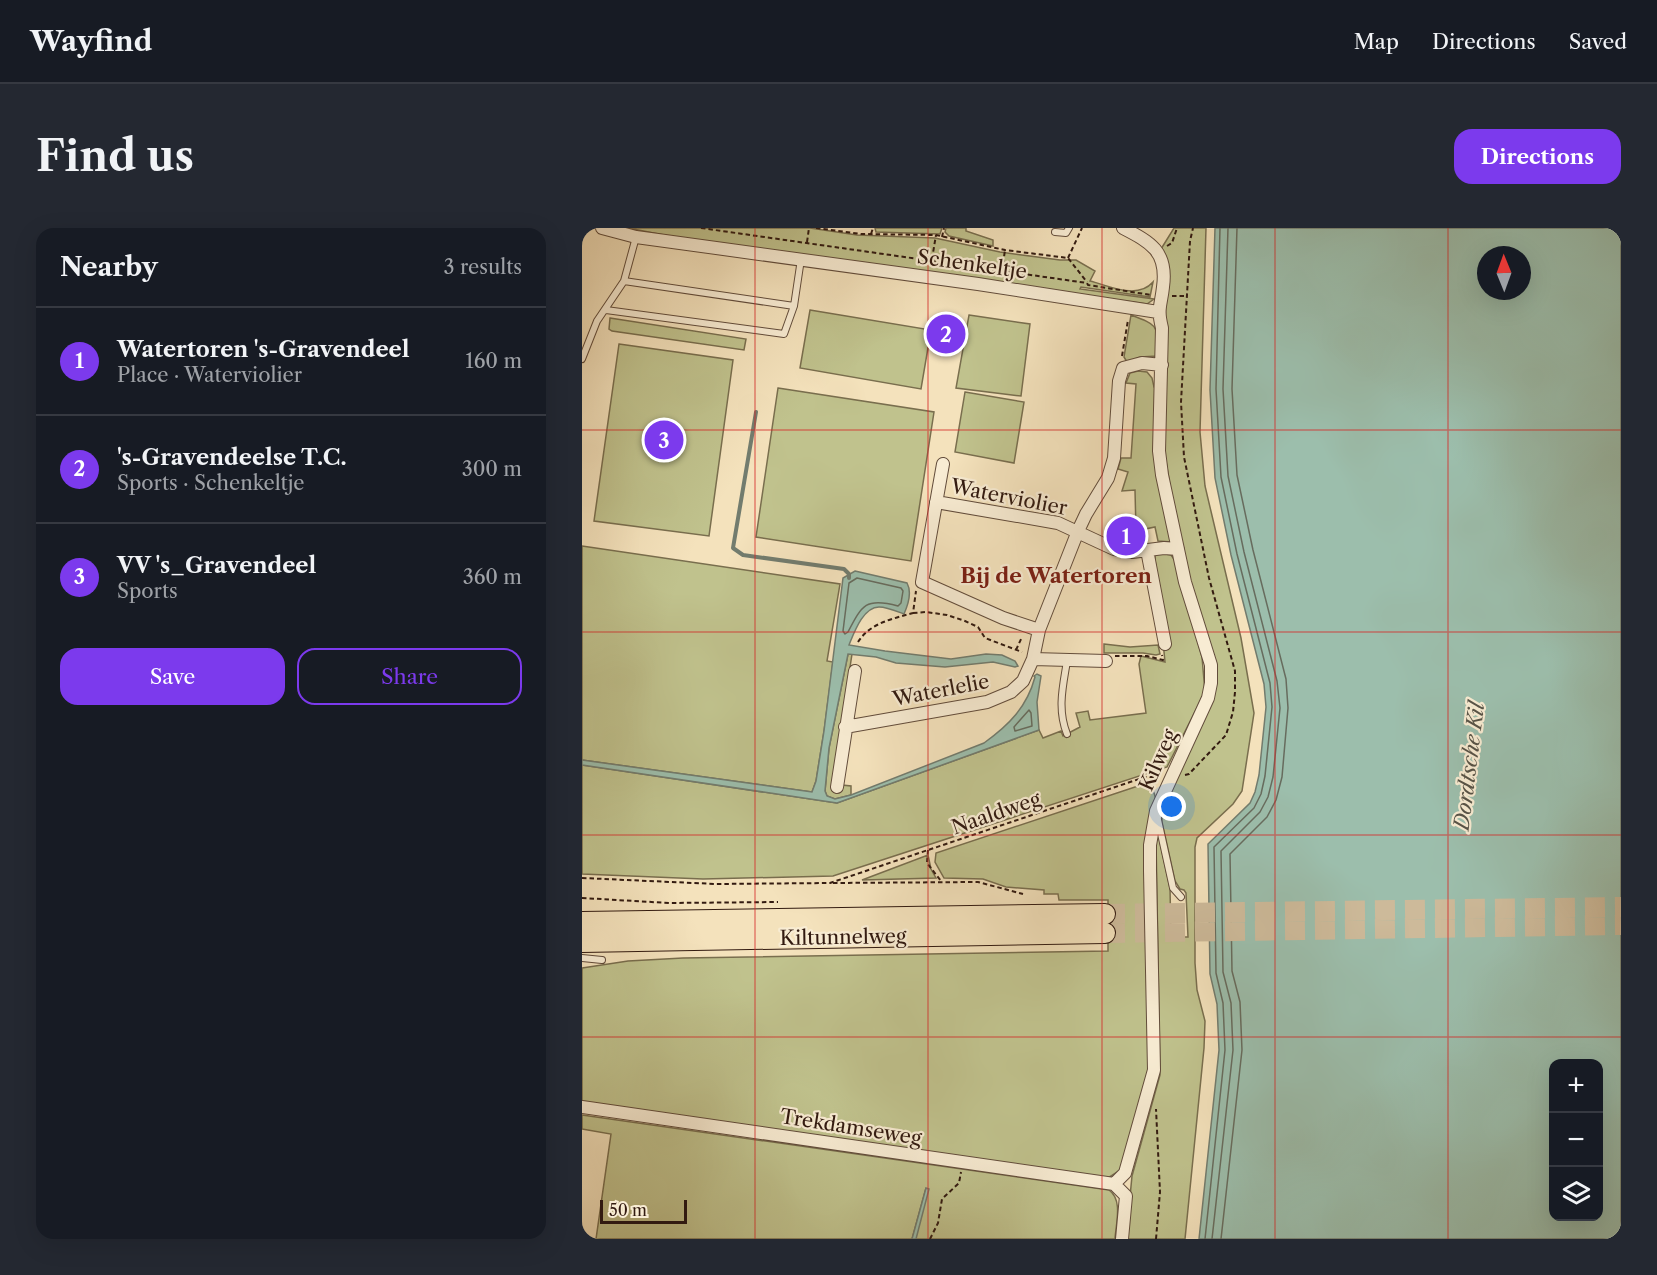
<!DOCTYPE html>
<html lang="en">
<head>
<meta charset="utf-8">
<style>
  :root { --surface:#171b24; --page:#242831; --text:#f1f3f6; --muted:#9ea1a6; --line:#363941; --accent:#7c3aed }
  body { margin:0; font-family:"Libre Caslon Text",serif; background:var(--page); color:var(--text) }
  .controls { position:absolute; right:18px; bottom:18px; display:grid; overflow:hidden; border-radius:12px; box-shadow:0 6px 24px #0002 }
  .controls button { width:54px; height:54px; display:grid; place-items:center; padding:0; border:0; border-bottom:2px solid var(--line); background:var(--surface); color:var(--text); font:30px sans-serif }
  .compass { position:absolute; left:895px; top:18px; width:54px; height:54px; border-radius:50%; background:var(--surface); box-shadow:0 6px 24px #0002; rotate:359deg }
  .scale { position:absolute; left:18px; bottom:15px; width:87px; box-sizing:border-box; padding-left:6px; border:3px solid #321a10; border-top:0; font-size:16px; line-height:21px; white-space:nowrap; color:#321a10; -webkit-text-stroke:4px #f8ecd3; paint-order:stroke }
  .you { position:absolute; left:590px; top:579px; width:21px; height:21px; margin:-15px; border:4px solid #fff; border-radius:50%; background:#1a73e8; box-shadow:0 0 0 9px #1a73e833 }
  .badge { display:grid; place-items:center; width:39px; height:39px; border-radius:50%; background:var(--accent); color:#fff; font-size:20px; font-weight:700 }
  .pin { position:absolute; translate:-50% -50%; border:3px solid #fff; box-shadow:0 2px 6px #0006 }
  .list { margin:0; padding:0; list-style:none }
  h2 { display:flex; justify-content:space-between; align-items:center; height:78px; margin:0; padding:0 24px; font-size:26px }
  h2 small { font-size:20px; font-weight:400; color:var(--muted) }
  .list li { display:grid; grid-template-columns:39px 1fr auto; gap:18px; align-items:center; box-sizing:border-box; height:108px; padding:0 24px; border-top:2px solid var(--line) }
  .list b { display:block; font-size:22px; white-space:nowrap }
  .list p { margin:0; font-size:20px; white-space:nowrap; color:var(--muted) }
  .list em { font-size:20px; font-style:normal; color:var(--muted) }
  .actions { display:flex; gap:12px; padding:18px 24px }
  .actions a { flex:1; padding:14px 0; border:2px solid var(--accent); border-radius:18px; text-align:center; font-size:21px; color:var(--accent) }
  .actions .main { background:var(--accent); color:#fff }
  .icon { flex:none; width:33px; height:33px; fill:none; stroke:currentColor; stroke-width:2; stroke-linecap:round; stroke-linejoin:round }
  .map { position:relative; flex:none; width:1039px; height:1011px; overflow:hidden; border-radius:18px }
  header { display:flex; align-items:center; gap:36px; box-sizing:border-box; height:84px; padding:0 30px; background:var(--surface); border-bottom:2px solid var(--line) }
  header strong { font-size:28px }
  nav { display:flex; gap:33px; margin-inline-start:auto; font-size:21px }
  .intro { display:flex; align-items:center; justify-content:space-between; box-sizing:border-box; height:144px; padding:0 36px }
  h1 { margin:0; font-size:42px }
  .button { padding:15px 27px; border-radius:18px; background:var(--accent); color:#fff; font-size:21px; font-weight:700 }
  main { display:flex; gap:36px; padding:0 36px }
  aside { flex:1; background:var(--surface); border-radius:18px; box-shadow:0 6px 24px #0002 }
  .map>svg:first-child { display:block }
  .green { fill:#c0c28d; stroke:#796e4e; stroke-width:1.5 }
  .water { fill:#9cbeac; stroke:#727c6e; stroke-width:1.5; fill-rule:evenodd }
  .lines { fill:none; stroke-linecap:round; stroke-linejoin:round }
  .shore { stroke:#676c5e; stroke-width:1.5 }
  .stream { stroke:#727c6e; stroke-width:4 }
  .primary-tunnel { stroke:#cdba9a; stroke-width:20; stroke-dasharray:20 10; stroke-linecap:butt }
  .lane-casing { stroke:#624c3b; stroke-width:8 }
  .street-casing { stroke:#624c3b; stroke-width:14 }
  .primary-casing { stroke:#321a10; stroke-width:22 }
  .path { stroke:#321a10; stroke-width:2; stroke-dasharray:4.5 3; stroke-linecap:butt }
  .lane { stroke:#f8ecd3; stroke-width:6 }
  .street { stroke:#f8ecd3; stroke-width:12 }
  .primary { stroke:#f4e2bc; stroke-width:20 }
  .grid { fill:none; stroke:#d62828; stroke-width:1.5; stroke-opacity:0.55 }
  .labels { text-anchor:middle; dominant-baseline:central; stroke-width:4.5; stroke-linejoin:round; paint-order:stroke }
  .street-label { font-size:20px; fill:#321a10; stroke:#f8ecd3 }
  .neighbourhood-label { font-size:21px; font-weight:bold; fill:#7a1f14; stroke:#f8ecd3 }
  .water-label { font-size:21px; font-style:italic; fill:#575347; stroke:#f8ecd3 }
</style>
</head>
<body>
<header>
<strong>Wayfind</strong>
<nav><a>Map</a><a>Directions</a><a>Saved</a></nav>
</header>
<div class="intro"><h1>Find us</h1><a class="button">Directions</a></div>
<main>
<aside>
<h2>Nearby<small>3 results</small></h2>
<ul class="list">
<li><span class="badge">1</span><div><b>Watertoren 's-Gravendeel</b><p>Place · Waterviolier</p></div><em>160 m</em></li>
<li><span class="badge">2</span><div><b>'s-Gravendeelse T.C.</b><p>Sports · Schenkeltje</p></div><em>300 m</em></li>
<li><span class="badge">3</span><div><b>VV 's_Gravendeel</b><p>Sports</p></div><em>360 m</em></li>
</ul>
<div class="actions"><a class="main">Save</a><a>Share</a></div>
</aside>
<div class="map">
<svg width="1039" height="1011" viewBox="0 0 1039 1011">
  <rect width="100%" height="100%" fill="#f4e2bc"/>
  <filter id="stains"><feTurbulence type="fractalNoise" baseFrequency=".00333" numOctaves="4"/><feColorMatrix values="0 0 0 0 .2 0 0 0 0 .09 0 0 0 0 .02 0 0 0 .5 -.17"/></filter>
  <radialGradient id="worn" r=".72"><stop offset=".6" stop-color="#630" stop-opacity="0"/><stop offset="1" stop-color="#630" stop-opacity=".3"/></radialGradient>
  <!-- green -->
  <path class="green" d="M46,0H228L275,7L353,10L418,24L478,32H494L513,43L508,53C528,58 555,72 571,54L568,69L499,59L498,61L572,71L565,76L113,13Z
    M293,0H360L358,6L294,4Z
    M364,0H384V3L411,12V18L367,8L363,4Z
    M592,0H624L618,204L623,258L659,410L672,485L660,563L651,576L615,610L613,619V735L615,762L623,793L622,820L603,1011H544L550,948L578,847L574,611L577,610L588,660L589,709H606L604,665L602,662L598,661L593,653L580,594V583L630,470L598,319L583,227L581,187L584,53L579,21Z
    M228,82L349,102L339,161L218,140Z
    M387,87L448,96L439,168L374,160Z
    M549,87C578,98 575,97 575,128L558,129L545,134L542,129Z
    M28,90L164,111L162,122L30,103L27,101Z
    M37,116L151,132L127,308L12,293Z
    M556,143L565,144L570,150L572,159L574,160L590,314L576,313L573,299L554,303L553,262L540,263L546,244L536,241L539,230H549L554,156L544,155L548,145Z
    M196,160L352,184L329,333L174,309Z
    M383,164L442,174L432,235L373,224Z
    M0,318L258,356L245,433L251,434L242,503L234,553L230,564L0,532Z
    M577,325L589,327L594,334L620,429L623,464L585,539L251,648L121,651L0,646V537L255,575L457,502L461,510L479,503L481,508L498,499L494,485L506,483L508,492L564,485L557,436L559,428L583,434L573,331V327Z
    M522,416L548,419L576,417L578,426L574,427L561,425H522Z
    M266,426H270L263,472L260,557L269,558V567L253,571L245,568L243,563L247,520Z
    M559,557H565C572,562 573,566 574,574L566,843L540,941L526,950L0,876V740L46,733L101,730L526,723V672H477L476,666H462V662L424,659L401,651L362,650L353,634L354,625Z
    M346,627L349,641L354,650L280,652Z
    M0,887L527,962C541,972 534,995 533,1011H333L344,960L330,1011H14L29,906L0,901Z"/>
  <!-- water -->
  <path class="water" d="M633,0H1039V1011H617L637,822L635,776L628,746L626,616L668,575L673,564L677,547L684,479L682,456L649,327L633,250L628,162ZM904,27H940V63H904ZM972,836H1017V988H972Z
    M273,343L325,355C330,364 326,377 322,386C314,383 305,379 297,379C281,379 272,405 267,417L303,423L369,431L404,426L420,427L433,433L436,438L433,439L411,434L363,439L314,435L294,429L266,426L247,520L243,563L245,568L253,571L269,567L402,515C427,497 445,479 453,449L452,448L455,446L459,448L455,474L457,502L255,575L0,537V532L230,564L234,553L242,503L261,350Z
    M344,960L347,961L334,1011H330Z"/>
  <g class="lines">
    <!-- shore -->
    <path class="shore" d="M275,350L319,360L321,363L319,375L316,378C284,369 280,377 266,404L263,406L261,403L267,355Z
      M447,482L449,485L450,498L433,503L432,499Z
      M623,1011L643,822L641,775L634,745L632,619L672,580L679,566L683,548L690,479L688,455L655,326L639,249L634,161L638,0
      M630,1011L651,822L649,775L641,744L639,623L678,584L686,569L691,549L698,480L695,453L662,324L646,248L641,161L646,0
      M639,1011L660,822L658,774L650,743L648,626L685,589L694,572L700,549L706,480L704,451L671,322L655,247L650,161L655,0"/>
    <!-- stream -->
    <path class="stream" d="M174,184L151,320L161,327L262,341L267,346V350"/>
    <!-- primary-tunnel -->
    <path class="primary-tunnel" d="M523,686L1039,679
      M523,705L1039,697"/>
    <defs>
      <path id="lane" d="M473,4L484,5L487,0
        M42,53L54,9
        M212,78L219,31
        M0,131L15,93L42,53L212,78L202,106L24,82
        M485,506C475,481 481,458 485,433
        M576,592L591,660L599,669
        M0,730L20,732"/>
      <path id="street" d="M20,0L54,9L396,56L576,84
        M361,236L340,354L421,390L457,402
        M354,274L476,295L532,321L550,324L582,320L596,321
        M565,322L583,416
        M451,431L524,433
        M263,499L405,474L429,464L441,453L451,431L457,402L496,303L504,286L526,250L532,230L537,153L541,140L560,135L580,137
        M255,559L273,443
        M0,879L532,956
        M532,956L543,945L572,842L568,643V617L574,583L626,470L629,455V437L603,354L580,247L577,223L580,100C575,80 579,78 581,59C586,23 568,14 541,0
        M532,956L544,968L540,1011"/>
      <path id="primary" d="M0,694L523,686
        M0,714L523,705"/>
    </defs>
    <!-- lane casing -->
    <use href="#lane" class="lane-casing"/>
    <!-- street casing -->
    <use href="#street" class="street-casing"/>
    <!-- primary casing -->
    <use href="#primary" class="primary-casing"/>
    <!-- path -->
    <path class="path" d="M119,0L505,55L506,57L569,67
      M234,0L279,6L354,7L423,22L486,30L505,54
      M289,6L291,0
      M360,9L362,0
      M225,14L227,0
      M585,18L590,15L595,0
      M486,30L500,0
      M350,31L354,7
      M420,43L423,22
      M590,68H605
      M540,128L546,92
      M331,385L344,384L365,387L383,393L396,399L403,410L440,424
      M276,414C288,395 310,391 331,385L334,363
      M434,422L440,409
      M533,428H565L581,432L580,427
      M603,547L607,546L644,507L651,484L653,464V443L627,350L602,229L599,174L608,13L611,0
      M346,622L345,635L359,653
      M0,650L134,656L248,655L563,549H577
      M251,655L396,654L441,666
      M0,670L87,675L196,674
      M348,1011L356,995L360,971L377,955L379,944
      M574,1011L578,964L574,881"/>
    <!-- lane -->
    <use href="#lane" class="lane"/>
    <!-- street -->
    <use href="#street" class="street"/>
    <!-- primary -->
    <use href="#primary" class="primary"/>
  </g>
  <!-- grid -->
  <path class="grid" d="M173,0V1011M346,0V1011M520,0V1011M693,0V1011M866,0V1011M0,202H1039M0,404H1039M0,607H1039M0,809H1039"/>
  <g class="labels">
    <!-- street labels -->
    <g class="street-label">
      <text transform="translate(390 36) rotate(8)">Schenkeltje</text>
      <text transform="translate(427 269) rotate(11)">Waterviolier</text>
      <text transform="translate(359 462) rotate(-11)">Waterlelie</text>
      <text transform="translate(576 532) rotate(-66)">Kilweg</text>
      <text transform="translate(414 585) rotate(-19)">Naaldweg</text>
      <text transform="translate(261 709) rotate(-1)">Kiltunnelweg</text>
      <text transform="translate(269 899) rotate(9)">Trekdamseweg</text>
    </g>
    <!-- neighbourhood labels -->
    <g class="neighbourhood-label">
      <text x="474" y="347">Bij de Watertoren</text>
    </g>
    <!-- water labels -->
    <g class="water-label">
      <text transform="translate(887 538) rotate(-83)">Dordtsche Kil</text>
    </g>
  </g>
  <rect width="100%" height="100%" filter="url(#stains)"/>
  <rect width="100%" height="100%" fill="url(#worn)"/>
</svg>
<div class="controls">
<button>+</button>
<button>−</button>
<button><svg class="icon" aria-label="layers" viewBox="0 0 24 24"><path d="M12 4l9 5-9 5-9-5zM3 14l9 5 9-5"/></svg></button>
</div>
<svg class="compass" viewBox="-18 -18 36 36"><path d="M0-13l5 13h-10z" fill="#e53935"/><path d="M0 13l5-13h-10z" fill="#9ea1a6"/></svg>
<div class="scale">50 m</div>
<div class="you"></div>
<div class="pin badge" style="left:544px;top:308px">1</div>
<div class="pin badge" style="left:364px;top:106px">2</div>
<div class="pin badge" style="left:82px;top:212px">3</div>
</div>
</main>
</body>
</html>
